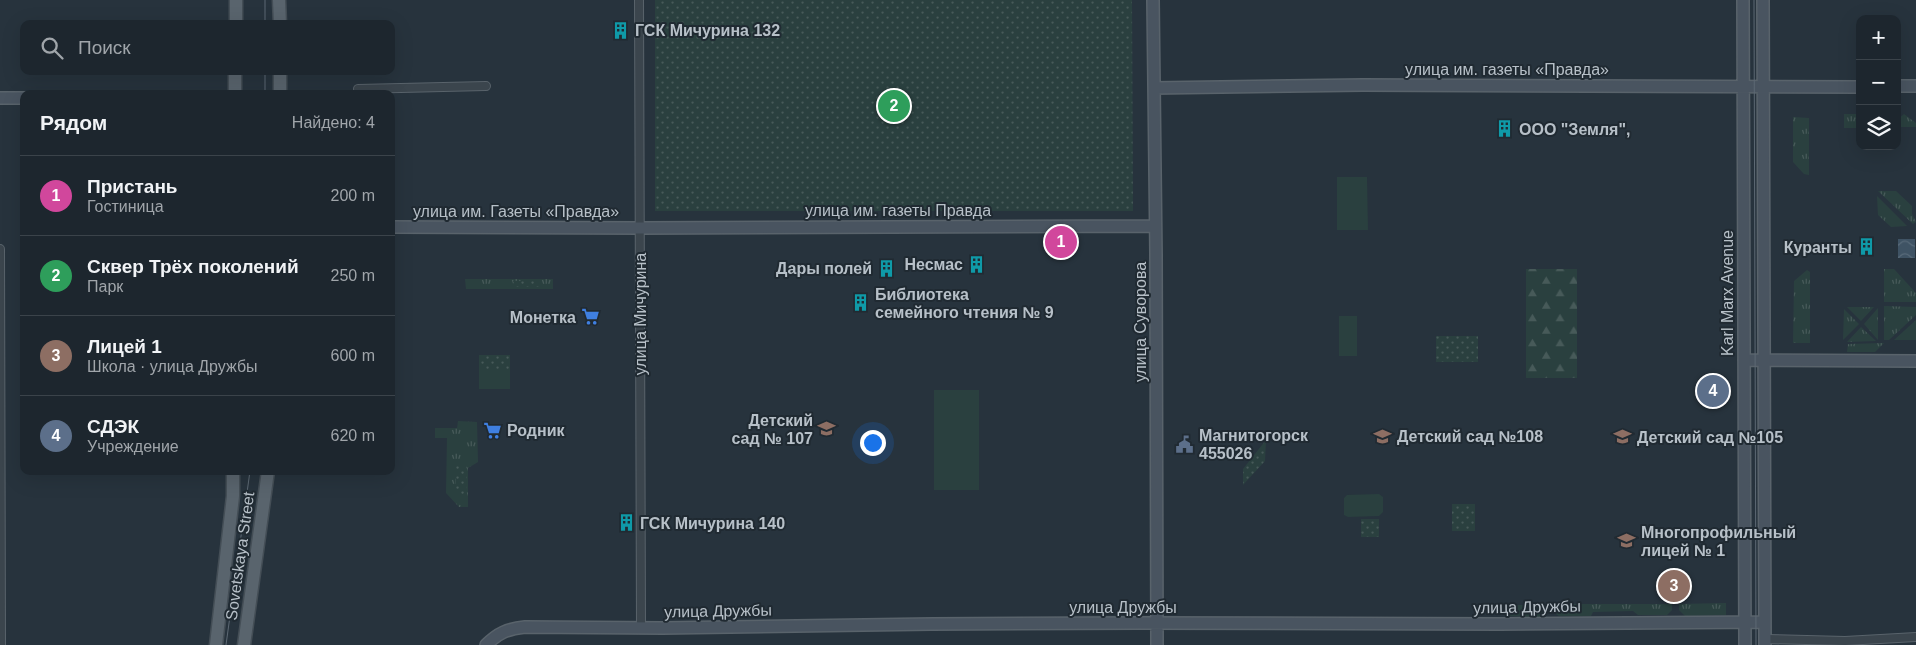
<!DOCTYPE html>
<html lang="ru">
<head>
<meta charset="utf-8">
<style>
  :root { --surface:#1d262e; --page:#2a323a; --text:#f1f3f6; --muted:#a0a5aa; --line:#3b434a; --accent:#8bbbb9 }
  body { margin:0; font-family:Helvetica,sans-serif; background:var(--page); color:var(--text) }
  .controls { position:absolute; right:15px; top:15px; display:grid; overflow:hidden; border-radius:10px; box-shadow:0 5px 20px #0002 }
  .controls button { width:45px; height:45px; display:grid; place-items:center; padding:0; border:0; border-bottom:1px solid var(--line); background:var(--surface); color:var(--text); font:25px sans-serif }
  .you { position:absolute; left:872px; top:442px; width:18px; height:18px; margin:-12px; border:4px solid #fff; border-radius:50%; background:#1a73e8; box-shadow:0 0 0 8px #1a73e833 }
  .badge { display:grid; place-items:center; width:32px; height:32px; border-radius:50%; background:var(--accent); color:#fff; font-size:16px; font-weight:700 }
  .pin { position:absolute; translate:-50% -50%; border:2px solid #fff; box-shadow:0 1px 5px #0006 }
  .list { margin:0; padding:0; list-style:none }
  h2 { display:flex; justify-content:space-between; align-items:center; height:65px; margin:0; padding:0 20px; font-size:21px }
  h2 small { font-size:16px; font-weight:400; color:var(--muted) }
  .list li { display:grid; grid-template-columns:32px 1fr auto; gap:15px; align-items:center; box-sizing:border-box; height:80px; padding:0 20px; border-top:1px solid var(--line) }
  .list b { display:block; font-size:19px; white-space:nowrap }
  .list p { margin:0; font-size:16px; white-space:nowrap; color:var(--muted) }
  .list em { font-size:16px; font-style:normal; color:var(--muted) }
  .icon { flex:none; width:28px; height:28px; fill:none; stroke:currentColor; stroke-width:2; stroke-linecap:round; stroke-linejoin:round }
  .map { position:relative; flex:none; width:1916px; height:645px; overflow:hidden }
  .search { position:absolute; background:var(--surface); box-shadow:0 5px 20px #0002; left:20px; top:20px; width:375px; height:55px; display:flex; align-items:center; gap:12px; box-sizing:border-box; padding:0 18px; border-radius:10px; color:var(--muted); font-size:19px }
  .panel { position:absolute; background:var(--surface); box-shadow:0 5px 20px #0002; left:20px; top:90px; width:375px; height:385px; border-radius:10px }
  .map>svg:first-child { display:block }
  .grass { fill:url(#grass-tufts) }
  .forest { fill:url(#forest-firs) }
  .park { fill:url(#park-dots) }
  .pitch { fill:#2a403f }
  .water { fill:url(#water-waves) }
  .lines { fill:none; stroke-linecap:round; stroke-linejoin:round }
  .street-casing { stroke:#59636b; stroke-width:10 }
  .secondary-casing { stroke:#59636b; stroke-width:14 }
  .primary-casing { stroke:#444e56; stroke-width:15 }
  .street { stroke:#3b454d; stroke-width:8 }
  .secondary { stroke:#495460; stroke-width:11 }
  .primary { stroke:#59646d; stroke-width:12 }
  .tram { stroke:#5d6974; stroke-width:1 }
  .labels { text-anchor:middle; dominant-baseline:central; stroke-width:4; stroke-linejoin:round; paint-order:stroke }
  .poi-label { font-size:16px; font-weight:bold; fill:#b7c0c8; stroke:#202a32; text-anchor:start }
  .street-label { font-size:16px; fill:#b7c0c8; stroke:#202a32 }
</style>
</head>
<body>
<div class="map">
<svg width="1916" height="645" viewBox="0 0 1916 645">
  <defs>
    <pattern id="grass-tufts" width="24" height="20" patternUnits="userSpaceOnUse" patternTransform="scale(1.25)"><rect width="24" height="20" fill="#2a403f"/><path d="M3 7l-1-3M5 7V3M7 7l1-3M15 17l-1-3M17 17v-4M19 17l1-3" fill="none" stroke="#475a59"/></pattern>
    <pattern id="forest-firs" width="22" height="20" patternUnits="userSpaceOnUse" patternTransform="scale(1.25)"><rect width="22" height="20" fill="#2a403f"/><path d="M5 1l3.5 6h-7zM16 11l3.5 6h-7z" fill="#475a59"/></pattern>
    <pattern id="park-dots" width="8" height="8" patternUnits="userSpaceOnUse" patternTransform="scale(1.25)"><rect width="8" height="8" fill="#2a403f"/><path d="M2 2h.1M6 6h.1" fill="none" stroke="#475a59" stroke-width="1.8" stroke-linecap="round"/></pattern>
    <pattern id="water-waves" width="16" height="10" patternUnits="userSpaceOnUse" patternTransform="scale(1.25)"><rect width="16" height="10" fill="#3f5364"/><path d="M0 5q4-4 8 0t8 0" fill="none" stroke="#586a79"/></pattern>
  </defs>
  <rect width="100%" height="100%" fill="#27333d"/>
  <!-- grass -->
  <path class="grass" d="M1844,114H1860V128H1844Z
    M1904,114L1916,123V127H1897V120Z
    M1793,117L1809,118V175L1804,174L1793,162Z
    M1878,191H1896L1912,206V214L1916,222L1913,224Z
    M1877,196L1907,226L1891,227L1878,215Z
    M1884,269H1894L1916,293V302H1884Z
    M1807,270L1810,272V343H1793L1794,281Z
    M465,279H553V289H466Z
    M1884,306L1916,307V315L1889,340H1884Z
    M1847,307H1874L1861,321Z
    M1878,308V340L1864,324Z
    M1844,309L1859,324L1843,340Z
    M1916,320V340H1894Z
    M1861,327L1876,341L1847,342Z
    M1884,343L1875,352H1847L1848,344Z
    M458,421L477,422L478,462L468,468V507H459L446,493L447,438H435V428H457Z
    M1726,603V615L1685,616L1679,610V604Z
    M1553,604H1672V610L1667,615H1638L1633,611L1593,612L1591,616H1559L1553,612Z
    M1502,605H1546V611L1541,617L1508,616L1502,611Z"/>
  <!-- forest -->
  <path class="forest" d="M1526,269H1577V378H1526Z"/>
  <!-- park -->
  <path class="park" d="M655,0H1132L1133,211H655Z
    M513,281H540V287H513Z
    M1436,336H1478V362H1436Z
    M479,355H510V369H479Z
    M1266,440L1265,461L1243,485V469Z
    M456,466H467L466,494H456Z
    M1452,504H1475V531H1452Z
    M1361,519H1379V537H1361Z"/>
  <!-- pitch -->
  <path class="pitch" d="M1337,177H1367L1368,230H1337Z
    M1339,316H1357V356H1339Z
    M479,369H510V389H479Z
    M934,390H979V490H934Z
    M1379,494L1383,497V512L1379,516L1348,517L1344,515V498L1347,495Z"/>
  <!-- water -->
  <path class="water" d="M1898,239H1915V258H1898Z"/>
  <g class="lines">
    <defs>
      <path id="street" d="M639,0L641,628
        M358,89L486,86
        M0,249L1,645
        M1765,639L1845,641L1916,637"/>
      <path id="secondary" d="M1153,0L1156,254L1157,645
        M1743,0L1745,645
        M1763,0L1765,645
        M1897,86H1916
        M1154,88L1363,85L1860,87
        M0,98H24
        M391,227L640,228L1155,226
        M1744,360L1916,361
        M486,645C498,633 507,629 525,627L663,628L932,624L1139,623L1500,624L1765,622"/>
      <path id="primary" d="M279,0L280,24
        M236,24V0
        M280,71V94
        M235,94V71
        M216,645L233,496V471
        M244,645L268,471"/>
    </defs>
    <!-- street casing -->
    <use href="#street" class="street-casing"/>
    <!-- secondary casing -->
    <use href="#secondary" class="secondary-casing"/>
    <!-- primary casing -->
    <use href="#primary" class="primary-casing"/>
    <!-- street -->
    <use href="#street" class="street"/>
    <!-- secondary -->
    <use href="#secondary" class="secondary"/>
    <!-- primary -->
    <use href="#primary" class="primary"/>
    <!-- tram -->
    <path class="tram" d="M1754,0L1756,645
      M265,24V0
      M265,71V94
      M226,645L250,471"/>
  </g>
  <!-- icons -->
  <defs>
    <symbol id="building-bare" viewBox="-9 -9 18 18"><path d="M-4-6H4V6H1V3H-1V6H-4ZM-2.5-4.3h1.7v1.8h-1.7ZM.8-4.3h1.7v1.8H.8ZM-2.5-1h1.7V.8h-1.7ZM.8-1h1.7V.8H.8Z" fill="#0f9aa8" stroke="#202a32" stroke-width="2.5" paint-order="stroke"/></symbol>
    <symbol id="supermarket-bare" viewBox="-9 -9 18 18"><path d="M-6-5.5h2.5l.6 2H6L4.5 2H-2.5L-4.4-4H-6ZM-1.5 3.2a1.3 1.3 0 1 0 .1 0ZM3 3.2a1.3 1.3 0 1 0 .1 0Z" fill="#3f7fe0" stroke="#202a32" stroke-width="2.5" paint-order="stroke"/></symbol>
    <symbol id="school-bare" viewBox="-9 -9 18 18"><path d="M0-5L7-2L0 1L-7-2ZM-4 1L0 2.5L4 1V4Q0 6-4 4Z" fill="#8d6e63" stroke="#202a32" stroke-width="2.5" paint-order="stroke"/></symbol>
    <symbol id="civic-bare" viewBox="-9 -9 18 18"><path d="M-.6-6.5H3V-4.5H.6V-3L4-1V1h2V6H-6V1h2V-1L-.6-3ZM-1.2 2.5V6h2.4V2.5Z" fill="#5c6f8a" stroke="#202a32" stroke-width="2.5" paint-order="stroke"/></symbol>
  </defs>
  <g fill-rule="evenodd">
    <use href="#building-bare" x="608" y="18" width="25" height="25"/>
    <use href="#building-bare" x="1492" y="116" width="25" height="25"/>
    <use href="#building-bare" x="1854" y="234" width="25" height="25"/>
    <use href="#building-bare" x="964" y="252" width="25" height="25"/>
    <use href="#building-bare" x="874" y="256" width="25" height="25"/>
    <use href="#building-bare" x="848" y="290" width="25" height="25"/>
    <use href="#supermarket-bare" x="578" y="304" width="25" height="25"/>
    <use href="#school-bare" x="814" y="416" width="25" height="25"/>
    <use href="#supermarket-bare" x="480" y="418" width="25" height="25"/>
    <use href="#school-bare" x="1370" y="424" width="25" height="25"/>
    <use href="#school-bare" x="1610" y="424" width="25" height="25"/>
    <use href="#civic-bare" x="1172" y="432" width="25" height="25"/>
    <use href="#building-bare" x="614" y="510" width="25" height="25"/>
    <use href="#school-bare" x="1614" y="528" width="25" height="25"/>
  </g>
  <g class="labels">
    <!-- poi labels -->
    <g class="poi-label">
      <text x="635" y="30">ГСК Мичурина 132</text>
      <text x="1519" y="129">ООО "Земля",</text>
      <text x="1852" y="247" text-anchor="end">Куранты</text>
      <text x="963" y="264" text-anchor="end">Несмас</text>
      <text x="872" y="268" text-anchor="end">Дары полей</text>
      <text x="875" y="294">Библиотека<tspan x="875" dy="18">семейного чтения № 9</tspan></text>
      <text x="576" y="317" text-anchor="end">Монетка</text>
      <text x="813" y="420" text-anchor="end">Детский<tspan x="813" dy="18">сад № 107</tspan></text>
      <text x="507" y="430">Родник</text>
      <text x="1199" y="435">Магнитогорск<tspan x="1199" dy="18">455026</tspan></text>
      <text x="1397" y="436">Детский сад №108</text>
      <text x="1637" y="437">Детский сад №105</text>
      <text x="640" y="523">ГСК Мичурина 140</text>
      <text x="1641" y="532">Многопрофильный<tspan x="1641" dy="18">лицей № 1</tspan></text>
    </g>
    <!-- street labels -->
    <g class="street-label">
      <text x="1507" y="69">улица им. газеты «Правда»</text>
      <text x="898" y="210">улица им. газеты Правда</text>
      <text x="516" y="211">улица им. Газеты «Правда»</text>
      <text transform="translate(1727 293) rotate(-90)">Karl Marx Avenue</text>
      <text transform="translate(640 314) rotate(-90)">улица Мичурина</text>
      <text transform="translate(1140 322) rotate(-90)">улица Суворова</text>
      <text transform="translate(240 556) rotate(-82)">Sovetskaya Street</text>
      <text x="1123" y="607">улица Дружбы</text>
      <text transform="translate(1527 607) rotate(-1)">улица Дружбы</text>
      <text transform="translate(718 611) rotate(-1)">улица Дружбы</text>
    </g>
  </g>
</svg>
<div class="controls">
<button>+</button>
<button>−</button>
<button><svg class="icon" aria-label="layers" viewBox="0 0 24 24"><path d="M12 4l9 5-9 5-9-5zM3 14l9 5 9-5"/></svg></button>
</div>
<div class="you"></div>
<div class="pin badge" style="left:1061px;top:242px;background:#d1479c">1</div>
<div class="pin badge" style="left:894px;top:106px;background:#2e9e5b">2</div>
<div class="pin badge" style="left:1674px;top:586px;background:#8d6e63">3</div>
<div class="pin badge" style="left:1713px;top:391px;background:#5c6f8a">4</div>
<div class="search"><svg class="icon" aria-label="search" viewBox="0 0 24 24"><circle cx="10" cy="10" r="6"/><path d="M15 15l6 6"/></svg>Поиск</div>
<section class="panel">
<h2>Рядом<small>Найдено: 4</small></h2>
<ul class="list">
<li><span class="badge" style="background:#d1479c">1</span><div><b>Пристань</b><p>Гостиница</p></div><em>200 m</em></li>
<li><span class="badge" style="background:#2e9e5b">2</span><div><b>Сквер Трёх поколений</b><p>Парк</p></div><em>250 m</em></li>
<li><span class="badge" style="background:#8d6e63">3</span><div><b>Лицей 1</b><p>Школа · улица Дружбы</p></div><em>600 m</em></li>
<li><span class="badge" style="background:#5c6f8a">4</span><div><b>СДЭК</b><p>Учреждение</p></div><em>620 m</em></li>
</ul>
</section>
</div>
</body>
</html>
